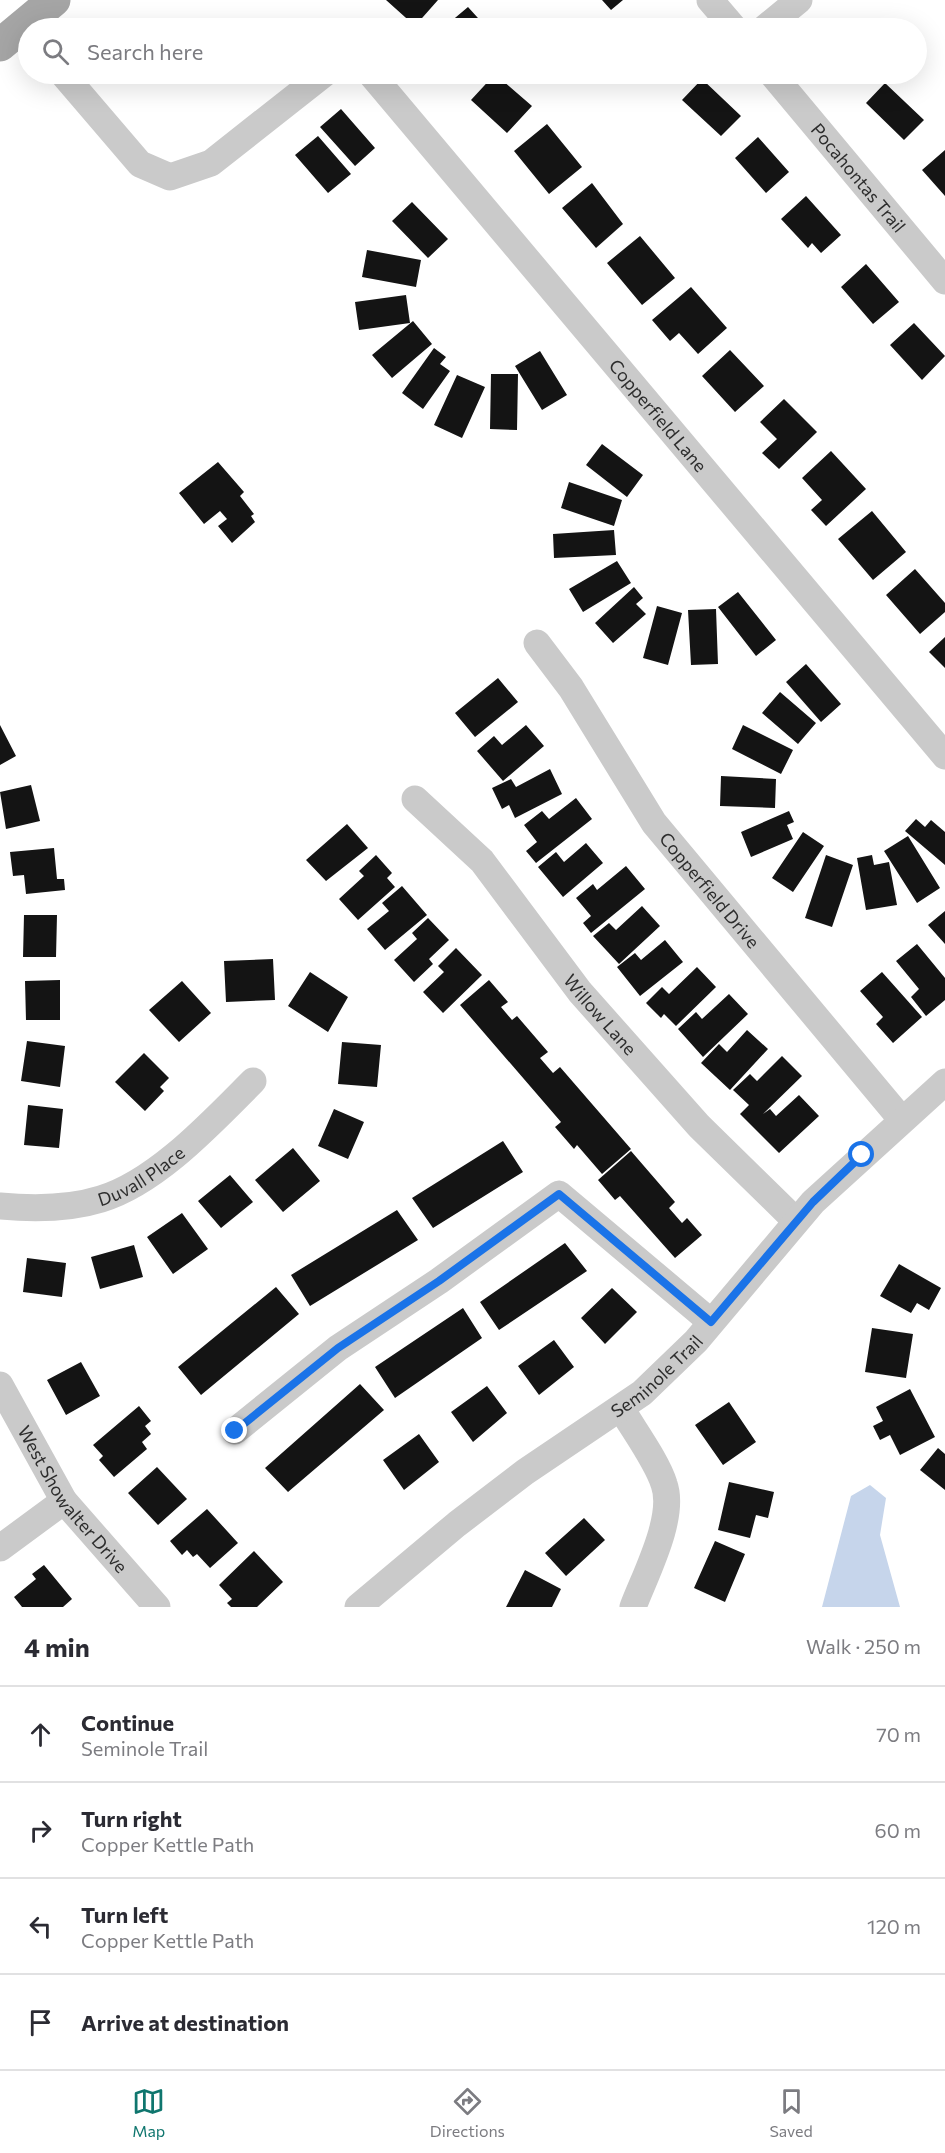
<!DOCTYPE html>
<html lang="en">
<head>
<meta charset="utf-8">
<style>
  :root { --surface:#fff; --page:#f2f2f3; --text:#2b2b33; --muted:#7c7c81; --line:#e1e1e2; --accent:#0f766e }
  body { margin:0; font-family:Commissioner,sans-serif; background:var(--page); color:var(--text) }
  .stop { position:absolute; width:18px; height:18px; margin:-14px; border:4px solid #1a73e8; border-radius:50%; background:#fff }
  .stop.end { background:#1a73e8; border-color:#fff; box-shadow:0 2px 6px #0008 }
  .list { margin:0; padding:0; list-style:none }
  h2 { display:flex; justify-content:space-between; align-items:center; height:78px; margin:0; padding:0 24px; font-size:26px }
  h2 small { font-size:20px; font-weight:400; color:var(--muted) }
  .list li { display:grid; grid-template-columns:39px 1fr auto; gap:18px; align-items:center; box-sizing:border-box; height:96px; padding:0 24px; border-top:2px solid var(--line) }
  .list b { display:block; font-size:22px; white-space:nowrap }
  .list p { margin:0; font-size:20px; white-space:nowrap; color:var(--muted) }
  .list em { font-size:20px; font-style:normal; color:var(--muted) }
  .icon { flex:none; width:33px; height:33px; fill:none; stroke:currentColor; stroke-width:2; stroke-linecap:round; stroke-linejoin:round }
  .map { position:relative; flex:none; width:945px; height:1607px; overflow:hidden }
  .search { position:absolute; background:var(--surface); box-shadow:0 6px 24px #0002; left:18px; right:18px; top:18px; height:66px; display:flex; align-items:center; gap:15px; box-sizing:border-box; padding:0 21px; border-radius:33px; color:var(--muted); font-size:22px }
  .sheet { height:462px; background:var(--surface) }
  nav { display:flex; justify-content:space-around; align-items:center; box-sizing:border-box; height:84px; border-top:2px solid var(--line); background:var(--surface); font-size:16px; color:var(--muted) }
  nav a { display:grid; justify-items:center; gap:3px }
  nav .on { color:var(--accent) }
  .map>svg:first-child { display:block }
  .water { fill:#c6d5eb }
  .building { fill:#141414 }
  .lines { fill:none; stroke-linecap:round; stroke-linejoin:round }
  .minor { stroke:#cacaca; stroke-width:27 }
  .major { stroke:#a5a5a5; stroke-width:33 }
  .route { stroke:#1a73e8; stroke-width:8 }
  .labels { text-anchor:middle; dominant-baseline:central; stroke-width:6; stroke-linejoin:round; paint-order:stroke }
  .street-label { font-size:18px; fill:#2d2d2d; stroke:#fff }
</style>
</head>
<body>
<div class="map">
<svg width="945" height="1607" viewBox="0 0 945 1607">
  <rect width="100%" height="100%" fill="#fff"/>
  <!-- water -->
  <path class="water" d="M870,1485L886,1498L880,1535L900,1607H822L851,1496Z"/>
  <!-- building -->
  <path class="building" d="M386,0H438L415,26Z
    M602,0H623L611,10Z
    M468,7L487,28H443Z
    M495,74L532,106L507,133L471,100Z
    M702,79L741,116L721,136L682,100Z
    M885,83L924,120L904,140L866,103Z
    M341,109L375,148L355,166L320,127Z
    M547,124L582,167L549,194L514,151Z
    M318,136L351,174L328,193L295,155Z
    M758,137L789,172L766,193L735,158Z
    M945,150V196L922,170Z
    M592,183L623,224L596,248L562,208Z
    M806,196L841,235L821,253L812,243L808,248L781,219Z
    M412,202L448,239L428,258L392,221Z
    M640,236L675,278L642,305L607,263Z
    M367,250L421,260L416,287L362,277Z
    M866,264L899,302L873,324L841,287Z
    M691,287L727,328L698,354L679,333L670,341L652,320Z
    M406,295L410,323L359,330L355,302Z
    M413,321L432,344L392,378L372,355Z
    M914,323L945,356L922,380L890,345Z
    M434,348L446,357L440,364L450,371L423,409L402,393Z
    M730,350L764,386L735,412L702,376Z
    M540,351L567,395L542,410L515,366Z
    M491,374H518L517,430L490,429Z
    M457,375L485,387L462,438L434,425Z
    M784,399L817,432L779,469L762,453L777,439L760,422Z
    M602,444L643,475L627,497L586,465Z
    M831,451L866,489L826,526L811,510L822,500L802,478Z
    M218,462L244,492L240,496L254,514L251,516L255,522L232,543L218,526L227,519L220,511L204,524L179,493Z
    M569,482L622,500L614,526L561,508Z
    M872,511L906,552L873,580L838,539Z
    M614,530L616,555L554,558L553,534Z
    M617,561L631,583L583,612L569,589Z
    M915,569L945,603V612L920,634L886,595Z
    M634,587L643,598L636,604L646,614L613,643L595,623Z
    M738,592L776,640L756,656L718,607Z
    M657,606L682,613L668,665L643,658Z
    M716,609L718,664L691,665L688,610Z
    M945,637V668L929,652Z
    M806,664L841,704L821,722L786,682Z
    M498,678L518,702L475,737L455,713Z
    M780,692L816,723L798,744L762,713Z
    M0,725L16,756L0,765Z
    M526,725L544,746L503,781L477,751L494,736L502,745Z
    M743,725L793,750L781,774L732,749Z
    M550,769L562,794L515,818L509,805L502,809L492,788L511,779L516,787Z
    M721,776L776,779L775,808L720,806Z
    M31,785L40,821L6,829L0,792Z
    M576,798L592,819L536,863L526,851L537,842L524,825L542,811L549,819Z
    M789,811L794,822L787,825L793,839L751,857L741,832Z
    M916,819L925,827L931,820L945,832V865L905,831Z
    M347,824L368,848L326,881L306,860Z
    M803,832L824,846L793,892L772,878Z
    M908,836L940,888L917,903L884,851Z
    M586,843L603,863L563,897L538,867L556,852L564,862Z
    M54,848L57,879H64L65,890L26,894L24,875L13,876L10,852Z
    M376,855L392,873L387,878L395,887L358,920L339,899L364,876L359,871Z
    M826,855L853,865L832,927L805,918Z
    M872,855L874,865L889,862L897,905L866,910L857,858Z
    M626,866L645,889L591,933L583,923L591,916L576,898L593,884L597,890Z
    M402,886L427,915L385,950L367,929L389,911L382,903Z
    M642,906L660,926L619,964L593,936L609,923L616,930Z
    M945,911V944L928,925Z
    M24,915H57L56,957H23Z
    M428,918L449,940L429,959L433,964L414,982L394,960L417,939L412,933Z
    M665,940L683,962L640,996L617,967L635,953L641,960Z
    M917,944L945,978V1000L926,1016L911,997L919,989L896,961Z
    M456,948L482,975L443,1013L423,992L444,972L438,966Z
    M273,959L275,1000L226,1002L224,961Z
    M697,967L716,987L676,1026L664,1014L661,1018L646,1003L662,987L669,994Z
    M310,972L348,997L328,1032L288,1006Z
    M882,972L922,1017L893,1043L876,1024L883,1017L860,991Z
    M60,980V1020H26L25,981Z
    M489,980L508,1002L501,1007L512,1020L517,1016L548,1052L540,1058L553,1073L560,1067L631,1149L602,1174L577,1145L574,1149L555,1127L561,1122L460,1005Z
    M182,981L211,1013L179,1042L149,1010Z
    M729,994L748,1014L703,1057L678,1029L696,1012L702,1019Z
    M747,1030L768,1049L730,1090L701,1063L719,1044L727,1052Z
    M27,1041L65,1046L60,1087L21,1081Z
    M342,1042L381,1045L377,1087L338,1084Z
    M144,1053L169,1078L160,1087L164,1091L145,1111L115,1082Z
    M782,1056L802,1076L763,1114L770,1109L776,1116L799,1095L819,1116L779,1153L740,1114L749,1105L733,1090L750,1074L757,1081Z
    M28,1105L63,1109L59,1148L24,1145Z
    M334,1109L364,1122L348,1159L318,1146Z
    M503,1141L523,1172L433,1228L412,1198Z
    M293,1148L320,1181L283,1212L255,1180Z
    M631,1151L675,1202L669,1208L682,1223L687,1218L702,1235L675,1258L620,1196L615,1200L598,1180Z
    M230,1175L253,1202L221,1228L198,1201Z
    M397,1210L418,1240L310,1306L291,1275Z
    M182,1213L208,1249L173,1274L147,1237Z
    M565,1243L587,1271L499,1330L480,1302Z
    M134,1245L143,1277L100,1289L91,1257Z
    M27,1258L66,1263L62,1297L23,1292Z
    M899,1264L941,1288L929,1310L917,1303L911,1313L880,1296Z
    M276,1287L299,1314L201,1395L178,1367Z
    M612,1288L637,1312L605,1344L581,1318Z
    M463,1308L482,1338L395,1398L375,1367Z
    M872,1328L913,1334L906,1378L865,1372Z
    M554,1340L574,1367L539,1395L518,1366Z
    M81,1362L100,1396L66,1415L47,1380Z
    M360,1384L384,1410L288,1492L265,1468Z
    M487,1386L507,1413L473,1442L451,1412Z
    M910,1389L935,1437L900,1455L890,1435L880,1440L873,1426L883,1421L876,1407Z
    M729,1402L756,1442L723,1465L695,1425Z
    M139,1406L151,1421L145,1426L151,1434L142,1442L147,1449L114,1477L99,1460L103,1456L93,1445Z
    M419,1434L439,1462L404,1490L383,1460Z
    M938,1448L945,1454V1490L920,1470Z
    M157,1467L187,1499L158,1525L128,1493Z
    M729,1482L774,1492L768,1518L756,1515L750,1538L718,1530Z
    M207,1509L238,1543L210,1568L197,1554L193,1557L187,1550L182,1555L170,1541Z
    M584,1518L605,1540L566,1576L545,1553Z
    M715,1541L745,1554L725,1602L694,1588Z
    M254,1551L283,1582L257,1607H231L227,1603L232,1599L219,1585Z
    M44,1565L72,1599L63,1607H22L14,1597L36,1579L32,1574Z
    M525,1570L561,1589L552,1607H506Z"/>
  <g class="lines">
    <!-- minor -->
    <g class="minor">
      <path d="M710,0L734,28"/>
      <path d="M765,28L799,0"/>
      <path d="M63,74L140,164L170,177L211,163L324,74"/>
      <path id="s1" d="M371,74L945,756"/>
      <path id="s2" d="M772,74L945,281"/>
      <path id="s3" d="M537,643L571,688L654,823L902,1120"/>
      <path id="s4" d="M415,799L482,861L580,992L699,1126L796,1221"/>
      <path id="s5" d="M0,1206C33,1209 69,1209 101,1199C157,1182 212,1122 253,1081"/>
      <path id="s6" d="M0,1385L64,1501L157,1607"/>
      <path d="M621,1408C633,1429 657,1461 664,1484C676,1517 645,1575 633,1607"/>
      <path d="M235,1431L338,1348L439,1281L559,1194L711,1322"/>
      <path d="M0,1548L64,1501"/>
      <path id="s7" d="M358,1607L457,1524L525,1472L642,1393L696,1341L813,1202L945,1082"/>
    </g>
    <!-- major -->
    <path class="major" d="M0,45L54,0"/>
  </g>
  <g class="lines">
    <!-- route -->
    <path class="route" d="M235,1431L338,1348L439,1281L559,1194L711,1322L813,1202L862,1155"/>
  </g>
  <g class="labels">
    <!-- street labels -->
    <g class="street-label">
      <text stroke="none"><textPath href="#s2" startOffset="135">Pocahontas Trail</textPath></text>
      <text stroke="none"><textPath href="#s1" startOffset="446">Copperfield Lane</textPath></text>
      <text stroke="none"><textPath href="#s3" startOffset="302">Copperfield Drive</textPath></text>
      <text stroke="none"><textPath href="#s4" startOffset="285">Willow Lane</textPath></text>
      <text stroke="none"><textPath href="#s5" startOffset="148">Duvall Place</textPath></text>
      <text stroke="none"><textPath href="#s7" startOffset="378">Seminole Trail</textPath></text>
      <text stroke="none"><textPath href="#s6" startOffset="136">West Showalter Drive</textPath></text>
    </g>
  </g>
</svg>
<div class="stop" style="left:862px;top:1155px"></div>
<div class="stop end" style="left:235px;top:1431px"></div>
<div class="search"><svg class="icon" aria-label="search" viewBox="0 0 24 24"><circle cx="10" cy="10" r="6"/><path d="M15 15l6 6"/></svg>Search here</div>
</div>
<section class="sheet">
<h2>4 min<small>Walk · 250 m</small></h2>
<ul class="list">
<li><svg class="icon" aria-label="ahead" viewBox="0 0 24 24"><path d="M12 20V5M6 11l6-6 6 6"/></svg><div><b>Continue</b><p>Seminole Trail</p></div><em>70 m</em></li>
<li><svg class="icon" aria-label="right" viewBox="0 0 24 24"><path d="M7 20v-9h11M14 6l5 5-5 5"/></svg><div><b>Turn right</b><p>Copper Kettle Path</p></div><em>60 m</em></li>
<li><svg class="icon" aria-label="left" viewBox="0 0 24 24"><path d="M17 20v-9H6M10 6l-5 5 5 5"/></svg><div><b>Turn left</b><p>Copper Kettle Path</p></div><em>120 m</em></li>
<li><svg class="icon" aria-label="arrive" viewBox="0 0 24 24"><path d="M6 21V4h12l-3 4 3 4H6"/></svg><div><b>Arrive at destination</b></div></li>
</ul>
</section>
<nav>
<a class="on"><svg class="icon" aria-label="map" viewBox="0 0 24 24"><path d="M3 6l6-2 6 2 6-2v14l-6 2-6-2-6 2zM9 4v14M15 6v14"/></svg>Map</a>
<a><svg class="icon" aria-label="directions" viewBox="0 0 24 24"><path d="M12 3l9 9-9 9-9-9zM9 14v-3h6M13 9l2 2-2 2"/></svg>Directions</a>
<a><svg class="icon" aria-label="saved" viewBox="0 0 24 24"><path d="M7 4h10v16l-5-4-5 4z"/></svg>Saved</a>
</nav>
</body>
</html>
